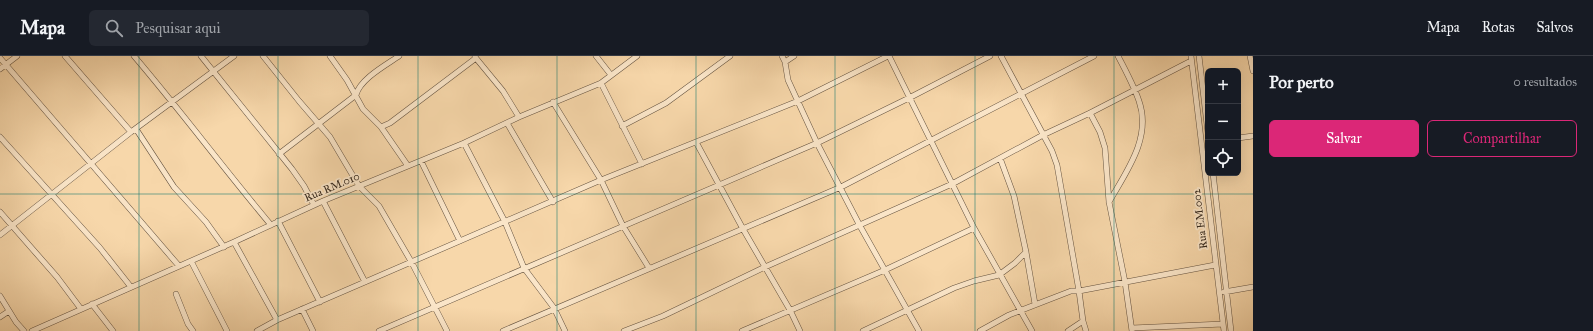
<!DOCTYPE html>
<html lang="pt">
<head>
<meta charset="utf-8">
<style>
  :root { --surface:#171b24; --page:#242831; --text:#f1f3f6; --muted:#9ea1a6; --line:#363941; --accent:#db2777 }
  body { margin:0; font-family:"IM FELL Great Primer",serif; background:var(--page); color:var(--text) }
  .controls { position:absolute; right:12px; top:12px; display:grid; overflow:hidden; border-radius:6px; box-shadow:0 4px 16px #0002 }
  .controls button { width:36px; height:36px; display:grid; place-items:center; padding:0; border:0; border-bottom:1px solid var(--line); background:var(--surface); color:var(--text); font:20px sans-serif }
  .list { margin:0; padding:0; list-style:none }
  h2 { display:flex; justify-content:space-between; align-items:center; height:52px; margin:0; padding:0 16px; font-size:17px }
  h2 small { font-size:13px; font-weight:400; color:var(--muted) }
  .actions { display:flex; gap:8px; padding:12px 16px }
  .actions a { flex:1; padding:9px 0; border:1px solid var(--accent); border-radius:6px; text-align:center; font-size:14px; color:var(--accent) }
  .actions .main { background:var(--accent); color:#fff }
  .icon { flex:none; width:22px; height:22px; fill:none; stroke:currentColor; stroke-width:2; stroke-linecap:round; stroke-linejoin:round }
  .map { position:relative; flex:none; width:1253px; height:275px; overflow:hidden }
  header { display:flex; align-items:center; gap:24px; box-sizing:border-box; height:56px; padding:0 20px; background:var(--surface); border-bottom:1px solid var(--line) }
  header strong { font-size:19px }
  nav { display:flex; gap:22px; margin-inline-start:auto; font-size:14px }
  .search { width:280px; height:36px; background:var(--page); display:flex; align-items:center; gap:10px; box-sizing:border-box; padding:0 14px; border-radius:6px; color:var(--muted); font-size:15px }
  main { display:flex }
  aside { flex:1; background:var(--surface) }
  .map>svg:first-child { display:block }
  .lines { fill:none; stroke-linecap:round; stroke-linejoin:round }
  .minor-casing { stroke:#655340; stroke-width:6 }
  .minor { stroke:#fae5c8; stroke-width:5 }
  .grid { fill:none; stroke:#0f766e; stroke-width:1; stroke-opacity:0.55 }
  .labels { text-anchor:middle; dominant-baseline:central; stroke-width:3.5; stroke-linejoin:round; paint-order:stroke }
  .street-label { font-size:11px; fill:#34271c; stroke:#fae5c8 }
</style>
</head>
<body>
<header>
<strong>Mapa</strong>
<div class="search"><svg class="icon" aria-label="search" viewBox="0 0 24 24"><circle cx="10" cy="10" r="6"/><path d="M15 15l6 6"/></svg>Pesquisar aqui</div>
<nav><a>Mapa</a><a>Rotas</a><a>Salvos</a></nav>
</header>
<main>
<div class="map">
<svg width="1253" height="275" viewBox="0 0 1253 275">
  <rect width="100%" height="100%" fill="#f7d7aa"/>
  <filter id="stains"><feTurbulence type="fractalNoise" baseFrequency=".005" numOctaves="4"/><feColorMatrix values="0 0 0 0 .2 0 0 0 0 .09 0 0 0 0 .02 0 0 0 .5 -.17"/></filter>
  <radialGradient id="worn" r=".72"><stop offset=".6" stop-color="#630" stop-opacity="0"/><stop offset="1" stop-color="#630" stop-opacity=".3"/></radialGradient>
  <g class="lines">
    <defs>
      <path id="minor" d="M65,0L131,76
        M134,0C181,55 224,113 271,169
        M201,0L292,113L304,130L314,149
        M263,0L299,45L330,81L359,130L379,150L412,207L447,275
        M330,0L347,24L363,53L381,71L408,110
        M596,0L611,19
        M782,0L785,6L788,24L817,87L860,170L919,275
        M889,0L974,172L1032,275
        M1001,0L1052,95L1057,109L1079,235L1083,265L1086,275
        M1191,0L1224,275
        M1199,0L1208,77
        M1250,0L1253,15
        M475,1L503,35L519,61
        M0,2L179,210
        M785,6L794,0
        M0,13L17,0
        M601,27L642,108
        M553,46L601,124L623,170L649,212
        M1090,57L1100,76L1105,92L1109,146L1125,226L1132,275
        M507,67L553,146
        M622,70L666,47L730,0
        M381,71L390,67L476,2
        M136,73L174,131L206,166L224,191
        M0,81L100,192L131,231
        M1238,82L1253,80
        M696,86L743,173L790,254L800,275
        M464,87L505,166L524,212L554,252L565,275
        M279,98L356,39C360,23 386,9 399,0
        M1000,102L1014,140L1026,196L1035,248
        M421,105L460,185
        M1213,117L1231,275
        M323,145L365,226
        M1109,146C1126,116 1152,82 1139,45C1134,30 1126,15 1118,0
        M0,156L57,221L81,253
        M278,165L320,246
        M0,179L131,76L234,0
        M234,186L277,264
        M191,205L227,275
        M1224,236L1253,231
        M176,238L188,268L193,275
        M0,240L16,266L24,275
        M92,248L113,275
        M302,253L313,275
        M0,261L9,255
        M1132,272L1223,268
        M32,275L234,186L323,145L464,87L519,61L601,27L637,0
        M257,275L277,264L601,124L798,45L888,0
        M379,275L817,87L909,42L990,0
        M503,275L841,131L1094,0
        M624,275L663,260L765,211L952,128L1043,79L1090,57L1191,5
        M742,275L885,214L974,172
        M863,275L954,232L974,225L999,219L1015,207L1026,196
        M980,275L1009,259L1071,235H1079L1215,209
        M1068,275L1083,265"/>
    </defs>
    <!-- minor casing -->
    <use href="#minor" class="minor-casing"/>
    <!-- minor -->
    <use href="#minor" class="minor"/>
  </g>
  <!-- grid -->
  <path class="grid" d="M139,0V275M278,0V275M418,0V275M557,0V275M696,0V275M835,0V275M975,0V275M1114,0V275M0,138H1253"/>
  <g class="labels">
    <!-- street labels -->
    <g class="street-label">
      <text transform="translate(332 131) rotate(-23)">Rua RM.010</text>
      <text transform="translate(1200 163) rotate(-97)">Rua EM.002</text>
    </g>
  </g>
  <rect width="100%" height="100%" filter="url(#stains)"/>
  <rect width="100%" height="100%" fill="url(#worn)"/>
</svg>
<div class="controls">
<button>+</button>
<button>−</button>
<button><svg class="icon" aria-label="locate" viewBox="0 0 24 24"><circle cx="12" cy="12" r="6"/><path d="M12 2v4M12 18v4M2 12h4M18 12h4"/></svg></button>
</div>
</div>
<aside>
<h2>Por perto<small>0 resultados</small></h2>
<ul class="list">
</ul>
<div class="actions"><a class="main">Salvar</a><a>Compartilhar</a></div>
</aside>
</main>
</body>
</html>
